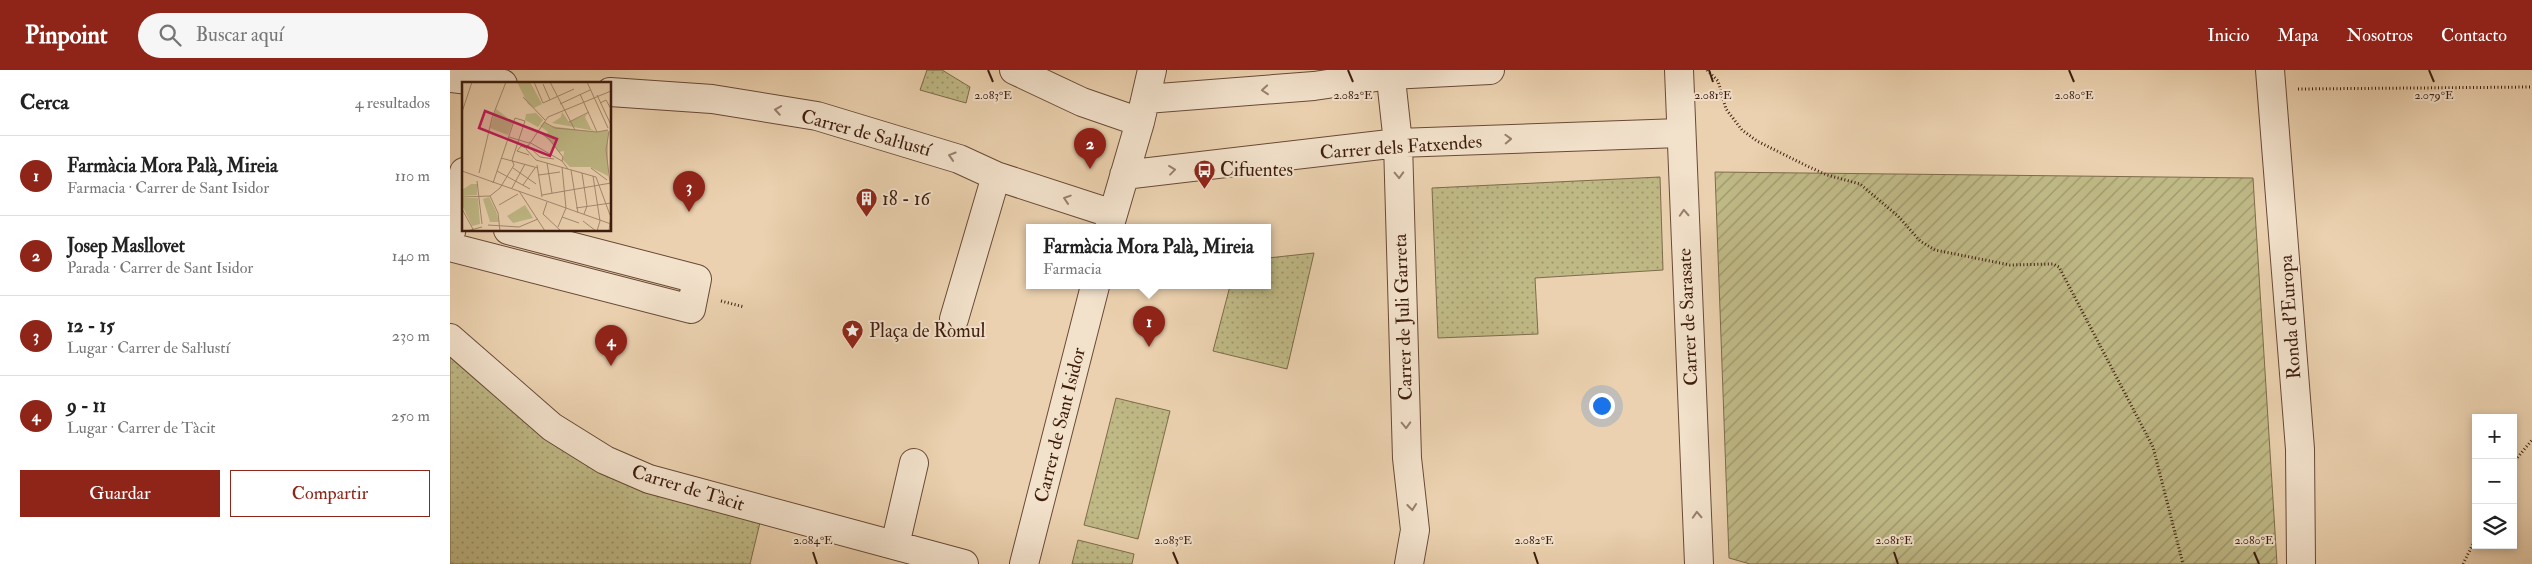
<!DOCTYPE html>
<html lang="es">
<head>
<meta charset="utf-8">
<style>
  :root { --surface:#fff; --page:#f6f6f6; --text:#222; --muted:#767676; --line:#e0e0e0; --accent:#8f2418 }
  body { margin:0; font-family:"IM FELL Double Pica",serif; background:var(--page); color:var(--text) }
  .controls { position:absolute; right:15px; bottom:15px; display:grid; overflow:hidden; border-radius:0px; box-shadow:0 2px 8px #0003 }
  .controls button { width:45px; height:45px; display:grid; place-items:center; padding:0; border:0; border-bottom:1px solid var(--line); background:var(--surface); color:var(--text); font:25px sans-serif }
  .you { position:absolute; left:1151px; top:335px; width:18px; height:18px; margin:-12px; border:4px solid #fff; border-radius:50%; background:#1a73e8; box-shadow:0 0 0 8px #1a73e833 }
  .badge { display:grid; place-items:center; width:32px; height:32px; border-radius:50%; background:var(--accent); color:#fff; font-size:16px; font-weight:700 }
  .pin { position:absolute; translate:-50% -41px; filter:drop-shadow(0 1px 2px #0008) }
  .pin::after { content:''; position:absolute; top:26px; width:18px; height:15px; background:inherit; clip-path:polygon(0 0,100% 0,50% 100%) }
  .popup { position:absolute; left:576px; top:154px; width:245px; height:65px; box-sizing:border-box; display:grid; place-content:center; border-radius:0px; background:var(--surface); filter:drop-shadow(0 1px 4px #0005); font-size:16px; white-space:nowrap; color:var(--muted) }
  .popup b { font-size:19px; color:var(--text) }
  .popup::after { content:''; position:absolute; left:50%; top:100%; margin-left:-10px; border:10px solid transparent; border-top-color:var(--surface) }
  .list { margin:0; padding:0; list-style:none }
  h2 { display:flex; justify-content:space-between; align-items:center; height:65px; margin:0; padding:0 20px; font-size:21px }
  h2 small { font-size:16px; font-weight:400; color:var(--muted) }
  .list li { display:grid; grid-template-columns:32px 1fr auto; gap:15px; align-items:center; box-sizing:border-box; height:80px; padding:0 20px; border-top:1px solid var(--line) }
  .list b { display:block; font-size:19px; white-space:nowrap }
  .list p { margin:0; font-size:16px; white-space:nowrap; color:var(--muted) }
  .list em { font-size:16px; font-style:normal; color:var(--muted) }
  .actions { display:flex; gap:10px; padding:15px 20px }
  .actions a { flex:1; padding:11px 0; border:1px solid var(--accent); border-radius:0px; text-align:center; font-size:18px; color:var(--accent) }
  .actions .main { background:var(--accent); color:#fff }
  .icon { flex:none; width:28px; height:28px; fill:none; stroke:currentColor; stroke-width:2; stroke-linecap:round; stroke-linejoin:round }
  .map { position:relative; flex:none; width:2082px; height:494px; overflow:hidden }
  header { display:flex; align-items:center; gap:30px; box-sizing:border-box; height:70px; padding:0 25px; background:var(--accent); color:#fff }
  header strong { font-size:24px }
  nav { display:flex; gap:28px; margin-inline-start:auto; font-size:18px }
  .search { width:350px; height:45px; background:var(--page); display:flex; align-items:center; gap:12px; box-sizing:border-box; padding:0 18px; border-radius:28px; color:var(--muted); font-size:19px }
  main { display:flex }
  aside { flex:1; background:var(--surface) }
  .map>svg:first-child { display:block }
  .park { fill:url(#park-dots); stroke:#7e6b4a }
  .garden { fill:url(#garden-furrows); stroke:#7e6b4a }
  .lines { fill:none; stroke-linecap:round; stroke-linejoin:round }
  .minor-casing { stroke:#694a36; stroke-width:30 }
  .path { stroke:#3e1d0e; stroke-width:3; stroke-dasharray:1 2.5; stroke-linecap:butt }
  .minor { stroke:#f2e1cb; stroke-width:28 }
  .oneway { stroke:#987f6c }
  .ticks { fill:none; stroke:#3e1d0e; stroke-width:2 }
  .labels { text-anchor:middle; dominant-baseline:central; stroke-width:4; stroke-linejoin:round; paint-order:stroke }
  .street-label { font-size:19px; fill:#3e1d0e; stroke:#f2e1cb }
  .poi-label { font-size:19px; fill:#3e1d0e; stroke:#f2e1cb; text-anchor:start }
  .inset-road { fill:none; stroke:#a6896f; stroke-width:1 }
  .view { fill:#c2185b; fill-opacity:0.15; stroke:#c2185b; stroke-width:2.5 }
  .inset-edge { fill:none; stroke:#3e1d0e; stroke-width:2.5 }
  .ticks-label { font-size:12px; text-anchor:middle; fill:#3e1d0e; stroke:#f2e1cb; stroke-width:4; stroke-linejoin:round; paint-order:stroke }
</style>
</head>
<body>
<header>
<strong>Pinpoint</strong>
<div class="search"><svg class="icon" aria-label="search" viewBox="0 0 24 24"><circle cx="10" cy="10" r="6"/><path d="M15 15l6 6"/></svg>Buscar aquí</div>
<nav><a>Inicio</a><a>Mapa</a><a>Nosotros</a><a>Contacto</a></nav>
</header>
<main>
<aside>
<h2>Cerca<small>4 resultados</small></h2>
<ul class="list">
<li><span class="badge">1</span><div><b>Farmàcia Mora Palà, Mireia</b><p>Farmacia · Carrer de Sant Isidor</p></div><em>110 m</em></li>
<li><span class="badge">2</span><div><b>Josep Masllovet</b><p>Parada · Carrer de Sant Isidor</p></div><em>140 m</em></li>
<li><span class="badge">3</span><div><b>12 - 15</b><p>Lugar · Carrer de Sal·lustí</p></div><em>230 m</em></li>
<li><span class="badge">4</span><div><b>9 - 11</b><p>Lugar · Carrer de Tàcit</p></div><em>250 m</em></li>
</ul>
<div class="actions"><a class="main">Guardar</a><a>Compartir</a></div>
</aside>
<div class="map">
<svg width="2082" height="494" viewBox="0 0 2082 494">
  <defs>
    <pattern id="park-dots" width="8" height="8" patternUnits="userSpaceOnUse" patternTransform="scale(1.25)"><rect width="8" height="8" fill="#bfb986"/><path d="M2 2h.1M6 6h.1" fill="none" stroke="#9d966c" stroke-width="1.8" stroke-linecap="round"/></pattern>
    <pattern id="garden-furrows" width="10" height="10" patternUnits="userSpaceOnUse" patternTransform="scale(1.25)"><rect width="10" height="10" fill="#bfb986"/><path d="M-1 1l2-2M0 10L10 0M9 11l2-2" fill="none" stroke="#9d966c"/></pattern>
  </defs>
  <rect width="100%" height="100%" fill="#ebd1af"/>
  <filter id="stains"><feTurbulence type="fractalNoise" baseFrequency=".004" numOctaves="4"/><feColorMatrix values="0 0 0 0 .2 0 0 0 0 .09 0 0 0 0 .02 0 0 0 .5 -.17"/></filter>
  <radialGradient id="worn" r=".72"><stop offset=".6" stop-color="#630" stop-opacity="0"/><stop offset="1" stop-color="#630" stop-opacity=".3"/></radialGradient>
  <!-- park -->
  <path class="park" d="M477,0H492L520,17L516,33L470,20Z
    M1210,107L1213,200L1085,208L1088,264L988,268L982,118Z
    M864,183L837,299L763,281L780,216H818V188Z
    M0,270L102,357L313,440L300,494H0Z
    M666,328L720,341L688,469L634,455Z
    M628,470L684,484L682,494H622Z"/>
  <!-- garden -->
  <path class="garden" d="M1265,102L1803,108L1827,494H1300L1279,488Z"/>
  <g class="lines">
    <defs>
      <path id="minor" d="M564,0L632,32L690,52
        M940,0L948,73L957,388L965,460L959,494
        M1229,0L1249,494
        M1820,0L1850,379L1851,494
        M0,8L53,14
        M160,22L262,29L367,46L509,89L546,106L663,144
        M696,29L864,16L940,5L1040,0
        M674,105L948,73L1230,63
        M659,158L690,52L702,0
        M0,166L14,102
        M0,177L241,239L247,209L58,160
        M504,249L546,106
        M0,268L102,357L155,390L199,409L514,494
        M445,475L464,393
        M574,494L645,216"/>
    </defs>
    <!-- minor casing -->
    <use href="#minor" class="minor-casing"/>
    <!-- path -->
    <path class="path" d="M1257,0L1268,11L1276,39L1292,60L1307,71L1357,96L1377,105L1410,114L1448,146L1470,171L1485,180L1560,195L1603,194L1609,197L1703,377L1733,494
      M1848,19L2082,17
      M271,231L294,237
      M2063,393L2082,370
      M2013,494L2026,468"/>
    <!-- minor -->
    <use href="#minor" class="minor"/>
  </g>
  <!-- one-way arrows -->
  <defs><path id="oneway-chevron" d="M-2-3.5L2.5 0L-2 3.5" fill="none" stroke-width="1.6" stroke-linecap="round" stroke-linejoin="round" transform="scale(1.25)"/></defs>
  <g class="oneway">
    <use href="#oneway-chevron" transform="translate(815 20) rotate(175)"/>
    <use href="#oneway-chevron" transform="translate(328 40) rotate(-171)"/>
    <use href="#oneway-chevron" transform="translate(1058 69) rotate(-2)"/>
    <use href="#oneway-chevron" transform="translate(502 86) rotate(-163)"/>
    <use href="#oneway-chevron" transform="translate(722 100) rotate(-7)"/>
    <use href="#oneway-chevron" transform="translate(949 105) rotate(88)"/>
    <use href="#oneway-chevron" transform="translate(617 129) rotate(-162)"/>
    <use href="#oneway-chevron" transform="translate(1234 143) rotate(-93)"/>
    <use href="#oneway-chevron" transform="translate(956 355) rotate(88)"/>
    <use href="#oneway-chevron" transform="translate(962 437) rotate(84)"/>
    <use href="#oneway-chevron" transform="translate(1247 445) rotate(-93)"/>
  </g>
  <!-- ticks -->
  <path class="ticks" d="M538,0L543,12M898,0L903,12M1259,0L1263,12M1619,0L1624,12M1979,0L1984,12M363,482L367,494M723,482L728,494M1084,482L1088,494M1444,482L1448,494M1804,482L1809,494"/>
  <!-- icons -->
  <defs>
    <symbol id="bus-pin" viewBox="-11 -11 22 30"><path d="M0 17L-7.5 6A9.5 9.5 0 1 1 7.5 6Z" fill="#8f2418" stroke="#f2e1cb"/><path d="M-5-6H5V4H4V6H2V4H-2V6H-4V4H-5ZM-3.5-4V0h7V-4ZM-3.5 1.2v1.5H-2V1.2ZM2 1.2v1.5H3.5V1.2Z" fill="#fff"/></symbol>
    <symbol id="building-pin" viewBox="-11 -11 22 30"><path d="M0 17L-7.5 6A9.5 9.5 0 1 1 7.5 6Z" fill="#8f2418" stroke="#f2e1cb"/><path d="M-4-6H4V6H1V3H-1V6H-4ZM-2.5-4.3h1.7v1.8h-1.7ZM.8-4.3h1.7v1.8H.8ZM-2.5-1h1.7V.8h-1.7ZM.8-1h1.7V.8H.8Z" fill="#fff"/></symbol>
    <symbol id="sight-pin" viewBox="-11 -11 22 30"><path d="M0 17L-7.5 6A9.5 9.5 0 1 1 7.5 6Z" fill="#8f2418" stroke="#f2e1cb"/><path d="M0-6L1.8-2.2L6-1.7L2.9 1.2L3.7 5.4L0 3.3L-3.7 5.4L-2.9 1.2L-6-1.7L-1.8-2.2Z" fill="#fff"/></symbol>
  </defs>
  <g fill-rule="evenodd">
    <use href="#bus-pin" x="742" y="88" width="25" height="34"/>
    <use href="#building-pin" x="404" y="116" width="25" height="34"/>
    <use href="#sight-pin" x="390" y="248" width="25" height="34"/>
  </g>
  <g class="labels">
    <!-- street labels -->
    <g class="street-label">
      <text transform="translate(416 63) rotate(15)">Carrer de Sal·lustí</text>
      <text transform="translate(951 77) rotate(-4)">Carrer dels Fatxendes</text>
      <text transform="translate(953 247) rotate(-92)">Carrer de Juli Garreta</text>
      <text transform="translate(1238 247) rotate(-93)">Carrer de Sarasate</text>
      <text transform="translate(1840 247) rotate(-94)">Ronda d'Europa</text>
      <text transform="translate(610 355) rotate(-76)">Carrer de Sant Isidor</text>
      <text transform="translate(238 418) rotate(17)">Carrer de Tàcit</text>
    </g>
    <!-- poi labels -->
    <g class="poi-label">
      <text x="770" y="100">Cifuentes</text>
      <text x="432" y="129">18 - 16</text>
      <text x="419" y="261">Plaça de Ròmul</text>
    </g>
  </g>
  <!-- overview -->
  <g transform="translate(12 12)">
    <rect width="149" height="149" fill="#ebd1af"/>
    <path d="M55,0H68L80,22L72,26L66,22ZM9,102H15V113L0,114V108ZM27,115L34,129L37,140H28L21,117ZM0,116H16L18,142L10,144L1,125ZM63,123L71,136L51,141L45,134Z" fill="#bfb986"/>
    <path d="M74,31L81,38L76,45L63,38L64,32Z" fill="#bfb986"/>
    <path d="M100,30L107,40L125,32L123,35L129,47L133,49L90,41L99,35ZM82,40L88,44L135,50L146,48V94L128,85H108L101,78L102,69L97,70L83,54L86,50L78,44Z" fill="#bfb986"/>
    <path d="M34,27L51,40L46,53L28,46Z" fill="#bfb986"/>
    <path class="inset-road" d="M72,0L81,21L112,7M88,0L113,48M125,0L146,46M81,2L88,18M118,12L135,50M135,13L149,43M61,15L83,38M138,21L144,18L149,27M98,22L128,8M0,30L10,0M82,40L93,46L135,50L146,48M107,40L127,30M75,48L88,58L101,75L100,79M147,49L144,68L149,109M47,55L67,61M67,60L100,79L106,87M65,63L78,75L92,77M64,66L59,64L55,69L67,73M39,76L76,86M85,81L90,111M75,83L80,115M51,86L74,102M129,86L145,98M109,88L116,131M0,89L149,142M35,89L68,107M17,91L30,36L44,0M120,91L125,124L122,132M77,93L98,90M131,94L138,139L135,149M15,99L20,142M61,103L73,86M50,106L63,82M57,109L83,149M80,113L149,101M28,114L36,131L38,149M0,115L28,114L38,106L52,83L50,78L63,39L53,36L31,101M85,120L81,132L99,149M37,123L56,112M114,126L149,121M0,127L12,149M148,133L134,95L74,78L64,67L86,35L149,9M100,135L117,141M121,139L134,149M26,143L57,145L76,137M96,145L104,126L100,85M5,149L20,145M147,149L149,132"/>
    <path class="view" d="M23,29L95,57L88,74L17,46Z"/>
    <rect width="149" height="149" class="inset-edge"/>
  </g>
  <g class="ticks-label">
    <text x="543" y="29">2.083°E</text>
    <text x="903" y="29">2.082°E</text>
    <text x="1263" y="29">2.081°E</text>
    <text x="1624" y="29">2.080°E</text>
    <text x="1984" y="29">2.079°E</text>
    <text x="363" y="474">2.084°E</text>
    <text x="723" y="474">2.083°E</text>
    <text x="1084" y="474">2.082°E</text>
    <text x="1444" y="474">2.081°E</text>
    <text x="1804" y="474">2.080°E</text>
  </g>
  <rect width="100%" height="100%" filter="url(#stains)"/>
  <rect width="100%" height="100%" fill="url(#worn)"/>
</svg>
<div class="controls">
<button>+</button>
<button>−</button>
<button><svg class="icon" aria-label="layers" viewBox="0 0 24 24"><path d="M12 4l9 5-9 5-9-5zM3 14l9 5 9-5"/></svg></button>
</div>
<div class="you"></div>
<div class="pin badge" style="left:699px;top:277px">1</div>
<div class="popup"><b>Farmàcia Mora Palà, Mireia</b>Farmacia</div>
<div class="pin badge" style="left:640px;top:99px">2</div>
<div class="pin badge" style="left:239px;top:142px">3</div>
<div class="pin badge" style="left:161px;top:296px">4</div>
</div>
</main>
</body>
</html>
